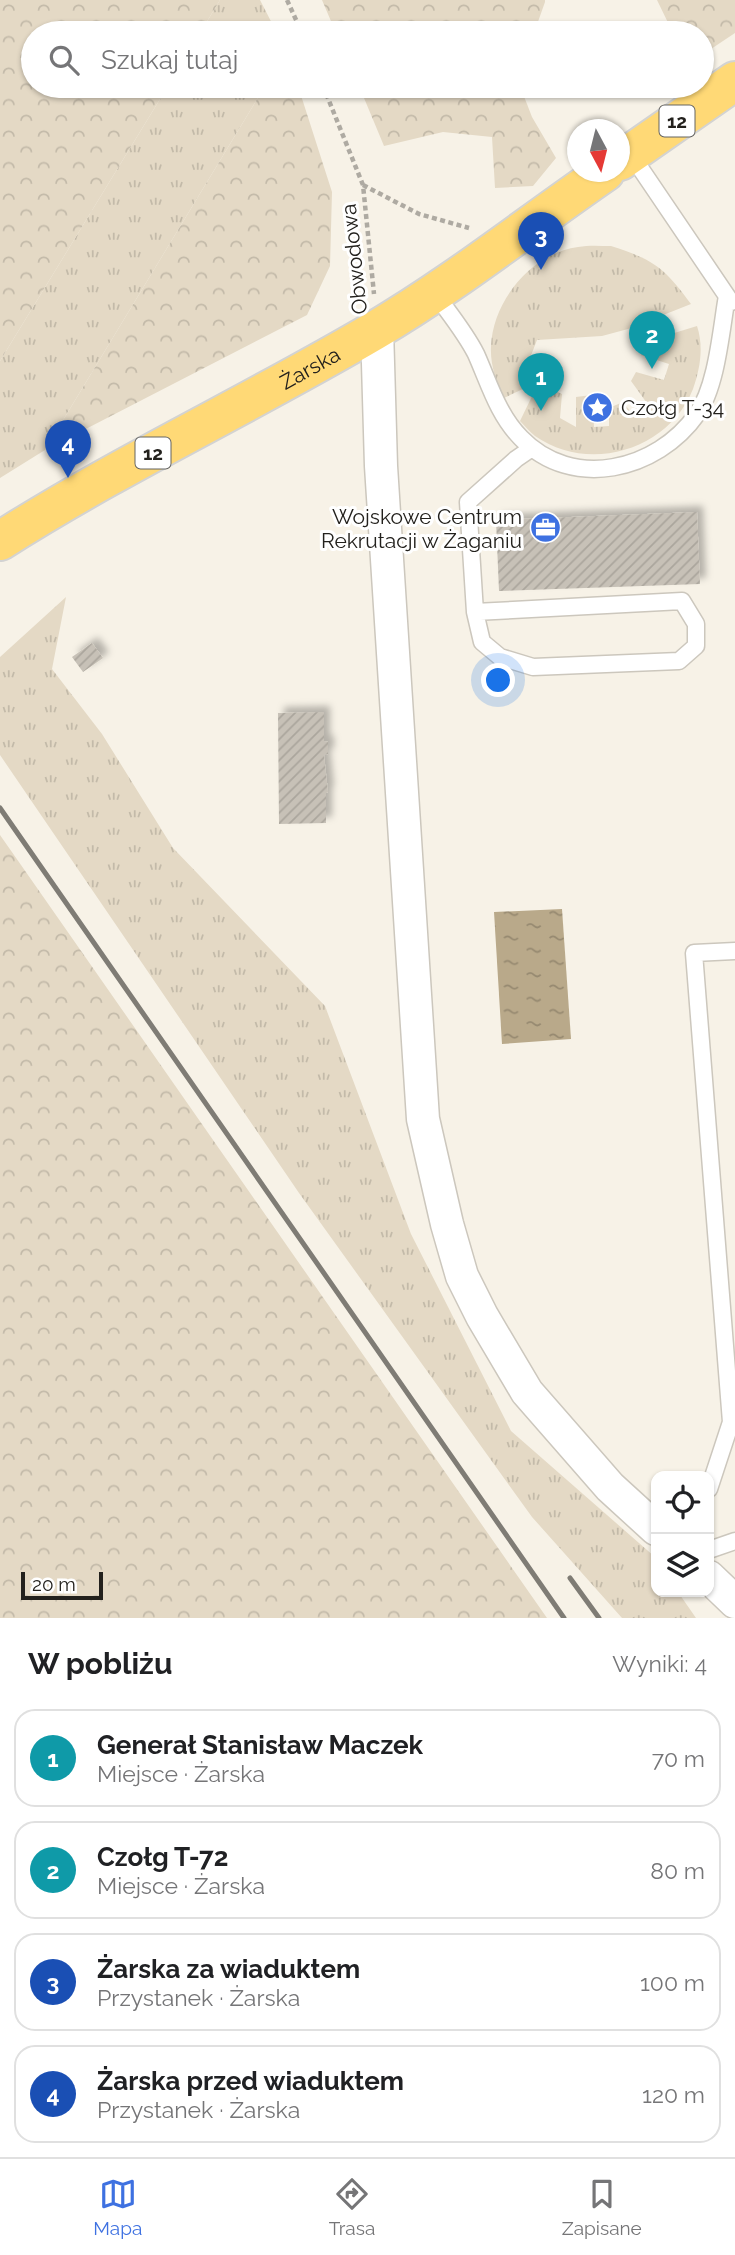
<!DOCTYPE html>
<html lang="pl">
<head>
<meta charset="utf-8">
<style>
  :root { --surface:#fff; --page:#f6f6f6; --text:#202124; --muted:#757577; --line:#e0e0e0; --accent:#3e71e1 }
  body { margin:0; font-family:Raleway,sans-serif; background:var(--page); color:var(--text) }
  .controls { position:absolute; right:21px; bottom:21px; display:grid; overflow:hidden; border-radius:14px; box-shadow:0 2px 5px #0004 }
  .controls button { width:63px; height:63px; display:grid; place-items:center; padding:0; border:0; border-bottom:2px solid var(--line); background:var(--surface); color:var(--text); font:35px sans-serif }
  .compass { position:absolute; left:567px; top:119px; width:63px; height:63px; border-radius:50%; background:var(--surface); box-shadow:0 2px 5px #0004; rotate:173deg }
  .scale { position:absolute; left:21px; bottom:18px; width:82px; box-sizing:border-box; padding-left:7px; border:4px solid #23211d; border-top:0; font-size:19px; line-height:24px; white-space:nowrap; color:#23211d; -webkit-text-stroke:5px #fff; paint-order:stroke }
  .you { position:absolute; left:499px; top:681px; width:24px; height:24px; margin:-18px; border:5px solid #fff; border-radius:50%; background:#1a73e8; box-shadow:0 0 0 10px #1a73e833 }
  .badge { display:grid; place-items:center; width:46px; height:46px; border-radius:50%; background:var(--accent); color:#fff; font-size:23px; font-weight:700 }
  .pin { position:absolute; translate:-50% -58px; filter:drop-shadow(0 2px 4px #0008) }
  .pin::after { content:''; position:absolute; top:37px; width:24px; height:21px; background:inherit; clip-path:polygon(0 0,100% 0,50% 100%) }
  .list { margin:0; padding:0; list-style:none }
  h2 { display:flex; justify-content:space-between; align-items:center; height:91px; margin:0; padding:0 28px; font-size:30px }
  h2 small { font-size:23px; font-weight:400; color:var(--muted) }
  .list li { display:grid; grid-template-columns:46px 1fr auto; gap:21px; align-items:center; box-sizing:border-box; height:98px; margin:0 14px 14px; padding:0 14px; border:2px solid var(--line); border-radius:21px }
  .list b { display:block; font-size:26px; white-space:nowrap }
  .list p { margin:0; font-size:23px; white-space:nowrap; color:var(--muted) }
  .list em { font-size:23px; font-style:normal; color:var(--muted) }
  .icon { flex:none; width:38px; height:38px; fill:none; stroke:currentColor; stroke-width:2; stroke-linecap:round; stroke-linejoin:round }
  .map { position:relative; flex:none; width:735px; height:1618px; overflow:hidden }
  .search { position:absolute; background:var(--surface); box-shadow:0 2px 5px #0004; left:21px; right:21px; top:21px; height:77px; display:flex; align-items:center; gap:18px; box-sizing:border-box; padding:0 24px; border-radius:38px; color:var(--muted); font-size:26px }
  .sheet { height:539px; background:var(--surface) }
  nav { display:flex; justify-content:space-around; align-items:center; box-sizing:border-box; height:98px; border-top:2px solid var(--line); background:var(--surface); font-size:19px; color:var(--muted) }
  nav a { display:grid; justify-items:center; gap:4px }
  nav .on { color:var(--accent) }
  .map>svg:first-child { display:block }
  .grass { fill:url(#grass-tufts) }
  .forest { fill:url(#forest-crowns) }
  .water { fill:url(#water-ripples) }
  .building { fill:url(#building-hatch); filter:url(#shadow) }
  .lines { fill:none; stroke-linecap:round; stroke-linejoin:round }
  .service-casing { stroke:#ccc7bd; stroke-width:19 }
  .minor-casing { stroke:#ccc7bd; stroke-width:35 }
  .primary-casing { stroke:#d3d3d2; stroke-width:42 }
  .path { stroke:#aeaaa2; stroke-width:4.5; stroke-dasharray:5 3.5; stroke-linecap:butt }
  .service { stroke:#fff; stroke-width:16 }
  .minor { stroke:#fff; stroke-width:32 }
  .primary { stroke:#ffd976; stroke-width:38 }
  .rail { stroke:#7f7c75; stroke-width:5 }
  .labels { text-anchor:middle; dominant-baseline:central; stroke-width:6; stroke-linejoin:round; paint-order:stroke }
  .shield { fill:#fff; stroke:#656461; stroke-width:2 }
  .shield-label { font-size:19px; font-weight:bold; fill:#23211d }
  .street-label { font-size:21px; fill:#23211d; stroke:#fff }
  .poi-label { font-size:21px; fill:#23211d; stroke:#fff; text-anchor:start }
</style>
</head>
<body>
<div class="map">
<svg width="735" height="1618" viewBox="0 0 735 1618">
  <defs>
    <pattern id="grass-tufts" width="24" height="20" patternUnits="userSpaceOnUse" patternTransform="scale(1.75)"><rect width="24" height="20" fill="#e4d9c5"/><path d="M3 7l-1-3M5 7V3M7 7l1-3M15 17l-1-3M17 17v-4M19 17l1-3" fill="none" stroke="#c3baa9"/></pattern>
    <pattern id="forest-crowns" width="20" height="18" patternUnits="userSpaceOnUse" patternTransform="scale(1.75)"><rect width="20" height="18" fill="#e4d9c5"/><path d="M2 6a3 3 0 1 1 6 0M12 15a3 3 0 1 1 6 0" fill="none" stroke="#c3baa9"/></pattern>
    <pattern id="water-ripples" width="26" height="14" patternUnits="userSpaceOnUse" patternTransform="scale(1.75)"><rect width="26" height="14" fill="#b9a98a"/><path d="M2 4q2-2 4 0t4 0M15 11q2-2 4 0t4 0" fill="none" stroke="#968970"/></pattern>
    <pattern id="building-hatch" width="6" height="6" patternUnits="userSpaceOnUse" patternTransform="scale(1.75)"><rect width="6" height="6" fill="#c7c1b7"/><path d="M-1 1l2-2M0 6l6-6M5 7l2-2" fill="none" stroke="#aba69d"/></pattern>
    <filter id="shadow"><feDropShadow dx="6" dy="-6" stdDeviation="3.5" flood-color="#0004"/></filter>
  </defs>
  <rect width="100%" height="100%" fill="#f7f2e7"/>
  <!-- grass -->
  <path class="grass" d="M220,0H260L277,33H200Z
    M168,86H265L45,450L0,478V361Z
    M611,246C654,260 664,267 691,304L628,329L602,336L537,340L525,371V388L504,398C496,382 490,364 491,346C493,300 532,253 578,247C589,245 600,246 611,246Z
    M697,326C704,347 700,369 693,389C669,450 589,474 535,436C530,432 525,426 520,421L535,390L547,387L562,394L560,418L576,427V397L592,395L594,427L609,426V408L623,402L634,416L649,406L631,381L636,372L664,380L669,364L641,355L645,342Z
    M66,597L52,669L102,734L173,848L325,1006L411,1234L511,1431L655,1557L656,1592H678L696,1618H622L532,1517L299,1193L0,755V657Z"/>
  <!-- forest -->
  <path class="forest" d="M0,0H220L200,33H33V86H168L0,361Z
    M322,0H545V2L534,33H336Z
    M657,0H735V33L702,55V33H673Z
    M265,86H298L332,192L330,266L307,315L45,450Z
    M359,86H520L532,117L556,158L533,186L495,188L492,137L443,132L384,146Z
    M0,835L21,865L547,1618H0Z"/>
  <!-- water -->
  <path class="water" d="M562,909L571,1039L502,1044L494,912Z"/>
  <!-- building -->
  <path class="building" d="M697,512L700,584L499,591L496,520Z
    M92,643L103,658L83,672L72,657Z
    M324,712V741L328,742V754L324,755L328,792L326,793V823L279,824L278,713Z"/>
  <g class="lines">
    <defs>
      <path id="service" d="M630,153L731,302
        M434,292C448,312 465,332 476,354C489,383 498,415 521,438C572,491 657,471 697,414C717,386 721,330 727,296
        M475,612L482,642L500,657L533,667L679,661L696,646V624L682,601L475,612L468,502L516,459L532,448
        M735,951L694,953L731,1422L735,1426
        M709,1489L731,1422
        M709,1550L735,1541"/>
      <path id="minor" d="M377,329L381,466L423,1119L447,1224L462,1276L482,1316L527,1392L610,1487L656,1529
        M709,1577L735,1602"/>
      <g id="primary">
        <path d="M620,161L735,81"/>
        <path id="s1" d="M0,541C121,464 250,404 374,331C454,284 528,225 605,172"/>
      </g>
    </defs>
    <!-- service casing -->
    <use href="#service" class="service-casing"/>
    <!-- minor casing -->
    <use href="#minor" class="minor-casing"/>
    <!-- primary casing -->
    <use href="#primary" class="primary-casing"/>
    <!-- path -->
    <path class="path" d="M287,0L302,33
      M323,86L363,185L374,294
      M363,185L419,214L469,228"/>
    <!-- service -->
    <use href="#service" class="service"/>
    <!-- minor -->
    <use href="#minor" class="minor"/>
    <!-- primary -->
    <use href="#primary" class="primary"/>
    <!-- rail -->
    <path class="rail" d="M0,808L564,1618
      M570,1578L599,1618"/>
  </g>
  <!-- icons -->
  <defs>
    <symbol id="sight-disc" viewBox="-11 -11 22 22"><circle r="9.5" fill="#3e71e1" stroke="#fff"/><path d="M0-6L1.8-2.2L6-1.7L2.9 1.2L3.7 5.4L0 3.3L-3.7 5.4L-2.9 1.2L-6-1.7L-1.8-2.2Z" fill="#fff"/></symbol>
    <symbol id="office-disc" viewBox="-11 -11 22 22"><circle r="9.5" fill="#3e71e1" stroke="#fff"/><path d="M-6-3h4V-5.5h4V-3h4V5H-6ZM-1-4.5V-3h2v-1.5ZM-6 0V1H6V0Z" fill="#fff"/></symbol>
  </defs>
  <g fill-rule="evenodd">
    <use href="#sight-disc" x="580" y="390" width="35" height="35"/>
    <use href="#office-disc" x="528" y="510" width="35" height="35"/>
  </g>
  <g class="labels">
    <!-- shield labels -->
    <g class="shield">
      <rect x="659.5" y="105.5" width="35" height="31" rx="5"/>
      <rect x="135.5" y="437.5" width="35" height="31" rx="5"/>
    </g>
    <g class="shield-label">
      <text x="677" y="121">12</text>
      <text x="153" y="453">12</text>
    </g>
    <!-- street labels -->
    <g class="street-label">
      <text transform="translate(354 259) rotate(-96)">Obwodowa</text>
      <text stroke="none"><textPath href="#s1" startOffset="355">Żarska</textPath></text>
    </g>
    <!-- poi labels -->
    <g class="poi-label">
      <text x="621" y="407">Czołg T-34</text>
      <text x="522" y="516" text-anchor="end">Wojskowe Centrum<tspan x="522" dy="24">Rekrutacji w Żaganiu</tspan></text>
    </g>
  </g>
</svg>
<div class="controls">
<button><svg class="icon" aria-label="locate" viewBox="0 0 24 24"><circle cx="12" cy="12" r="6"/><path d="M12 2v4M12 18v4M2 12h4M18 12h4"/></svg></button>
<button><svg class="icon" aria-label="layers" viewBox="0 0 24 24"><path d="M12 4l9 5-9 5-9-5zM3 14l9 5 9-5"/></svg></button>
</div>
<svg class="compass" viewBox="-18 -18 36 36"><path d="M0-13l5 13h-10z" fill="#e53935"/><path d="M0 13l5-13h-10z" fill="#757577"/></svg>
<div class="scale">20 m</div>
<div class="you"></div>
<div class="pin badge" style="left:541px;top:411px;background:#0f9aa8">1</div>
<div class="pin badge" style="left:652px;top:369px;background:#0f9aa8">2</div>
<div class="pin badge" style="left:541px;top:270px;background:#1a4fb4">3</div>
<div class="pin badge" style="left:68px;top:478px;background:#1a4fb4">4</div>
<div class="search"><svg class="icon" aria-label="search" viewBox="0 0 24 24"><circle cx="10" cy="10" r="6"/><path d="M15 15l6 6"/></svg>Szukaj tutaj</div>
</div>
<section class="sheet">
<h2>W pobliżu<small>Wyniki: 4</small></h2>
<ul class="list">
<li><span class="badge" style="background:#0f9aa8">1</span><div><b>Generał Stanisław Maczek</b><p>Miejsce · Żarska</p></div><em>70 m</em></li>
<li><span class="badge" style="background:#0f9aa8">2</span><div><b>Czołg T-72</b><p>Miejsce · Żarska</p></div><em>80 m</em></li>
<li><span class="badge" style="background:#1a4fb4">3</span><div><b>Żarska za wiaduktem</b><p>Przystanek · Żarska</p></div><em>100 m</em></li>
<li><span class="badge" style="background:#1a4fb4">4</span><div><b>Żarska przed wiaduktem</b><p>Przystanek · Żarska</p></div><em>120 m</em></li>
</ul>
</section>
<nav>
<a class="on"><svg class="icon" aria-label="map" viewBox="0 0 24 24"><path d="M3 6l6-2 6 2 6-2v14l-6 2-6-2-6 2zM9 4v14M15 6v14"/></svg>Mapa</a>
<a><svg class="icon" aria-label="directions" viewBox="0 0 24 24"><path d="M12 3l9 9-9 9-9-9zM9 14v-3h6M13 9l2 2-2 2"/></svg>Trasa</a>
<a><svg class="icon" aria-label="saved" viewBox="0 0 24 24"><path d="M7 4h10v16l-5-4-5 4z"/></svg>Zapisane</a>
</nav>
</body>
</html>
